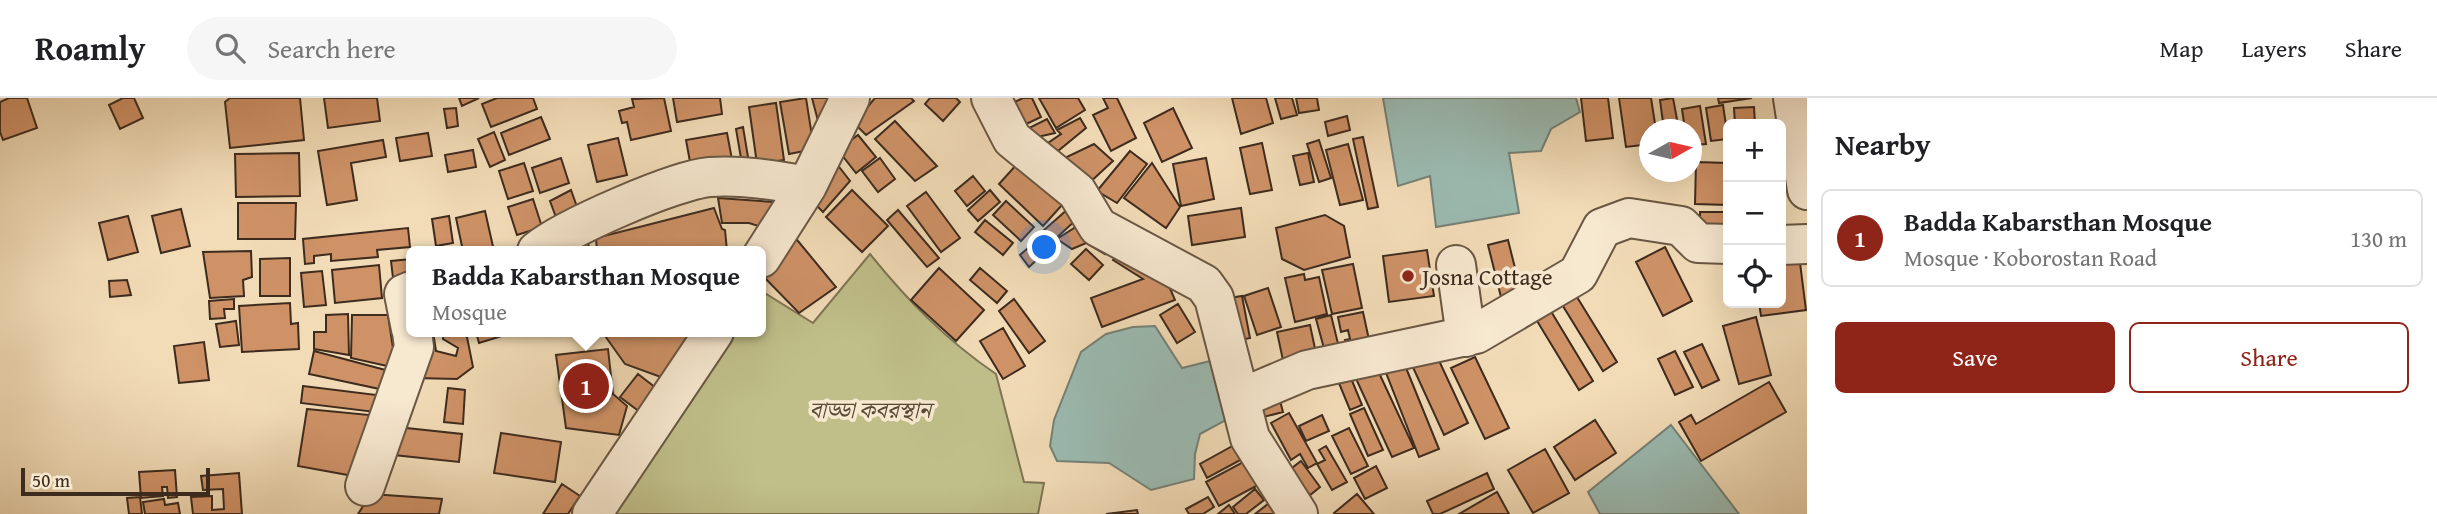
<!DOCTYPE html>
<html lang="en">
<head>
<meta charset="utf-8">
<style>
  :root { --surface:#fff; --page:#f6f6f6; --text:#202124; --muted:#757577; --line:#e0e0e0; --accent:#8f2418 }
  body { margin:0; font-family:"Gentium Book Plus","Noto Serif Bengali",serif; background:var(--page); color:var(--text) }
  .controls { position:absolute; right:21px; top:21px; display:grid; overflow:hidden; border-radius:10px; box-shadow:0 7px 28px #0002 }
  .controls button { width:63px; height:63px; display:grid; place-items:center; padding:0; border:0; border-bottom:2px solid var(--line); background:var(--surface); color:var(--text); font:35px sans-serif }
  .compass { position:absolute; left:1639px; top:21px; width:63px; height:63px; border-radius:50%; background:var(--surface); box-shadow:0 7px 28px #0002; rotate:82deg }
  .scale { position:absolute; left:21px; bottom:18px; width:189px; box-sizing:border-box; padding-left:7px; border:4px solid #3d2b1e; border-top:0; font-size:19px; line-height:24px; white-space:nowrap; color:#3d2b1e; -webkit-text-stroke:5px #f7e8d0; paint-order:stroke }
  .you { position:absolute; left:1045px; top:150px; width:24px; height:24px; margin:-18px; border:5px solid #fff; border-radius:50%; background:#1a73e8; box-shadow:0 0 0 10px #1a73e833 }
  .badge { display:grid; place-items:center; width:46px; height:46px; border-radius:50%; background:var(--accent); color:#fff; font-size:23px; font-weight:700 }
  .pin { position:absolute; translate:-50% -50%; border:4px solid #fff; box-shadow:0 2px 7px #0006 }
  .popup { position:absolute; left:406px; top:148px; width:360px; height:91px; box-sizing:border-box; display:grid; place-content:center; border-radius:10px; background:var(--surface); filter:drop-shadow(0 2px 5px #0005); font-size:23px; white-space:nowrap; color:var(--muted) }
  .popup b { font-size:26px; color:var(--text) }
  .popup::after { content:''; position:absolute; left:50%; top:100%; margin-left:-14px; border:14px solid transparent; border-top-color:var(--surface) }
  .list { margin:0; padding:0; list-style:none }
  h2 { display:flex; justify-content:space-between; align-items:center; height:91px; margin:0; padding:0 28px; font-size:30px }
  h2 small { font-size:23px; font-weight:400; color:var(--muted) }
  .list li { display:grid; grid-template-columns:46px 1fr auto; gap:21px; align-items:center; box-sizing:border-box; height:98px; margin:0 14px 14px; padding:0 14px; border:2px solid var(--line); border-radius:10px }
  .list b { display:block; font-size:26px; white-space:nowrap }
  .list p { margin:0; font-size:23px; white-space:nowrap; color:var(--muted) }
  .list em { font-size:23px; font-style:normal; color:var(--muted) }
  .actions { display:flex; gap:14px; padding:21px 28px }
  .actions a { flex:1; padding:16px 0; border:2px solid var(--accent); border-radius:10px; text-align:center; font-size:24px; color:var(--accent) }
  .actions .main { background:var(--accent); color:#fff }
  .icon { flex:none; width:38px; height:38px; fill:none; stroke:currentColor; stroke-width:2; stroke-linecap:round; stroke-linejoin:round }
  .map { position:relative; flex:none; width:1807px; height:416px; overflow:hidden }
  header { display:flex; align-items:center; gap:42px; box-sizing:border-box; height:98px; padding:0 35px; background:var(--surface); border-bottom:2px solid var(--line) }
  header strong { font-size:33px }
  nav { display:flex; gap:38px; margin-inline-start:auto; font-size:24px }
  .search { width:490px; height:63px; background:var(--page); display:flex; align-items:center; gap:18px; box-sizing:border-box; padding:0 24px; border-radius:38px; color:var(--muted); font-size:26px }
  main { display:flex }
  aside { flex:1; background:var(--surface) }
  .map>svg:first-child { display:block }
  .green { fill:#c0bf8a; stroke:#7e7554; stroke-width:2 }
  .water { fill:#9bbbb2; stroke:#758177; stroke-width:2 }
  .building { fill:#cf9267; stroke:#3d2b1e; stroke-width:2 }
  .lines { fill:none; stroke-linecap:round; stroke-linejoin:round }
  .minor-casing { stroke:#6a5744; stroke-width:42 }
  .minor { stroke:#f7e8d0; stroke-width:38 }
  .poi-dot { fill:#8f2418; stroke:#f7e8d0; stroke-width:2.5 }
  .labels { text-anchor:middle; dominant-baseline:central; stroke-width:7; stroke-linejoin:round; paint-order:stroke }
  .poi-label { font-size:23px; fill:#3d2b1e; stroke:#f7e8d0; text-anchor:start }
  .park-label { font-size:23px; font-style:italic; fill:#574934; stroke:#f7e8d0 }
</style>
</head>
<body>
<header>
<strong>Roamly</strong>
<div class="search"><svg class="icon" aria-label="search" viewBox="0 0 24 24"><circle cx="10" cy="10" r="6"/><path d="M15 15l6 6"/></svg>Search here</div>
<nav><a>Map</a><a>Layers</a><a>Share</a></nav>
</header>
<main>
<div class="map">
<svg width="1807" height="416" viewBox="0 0 1807 416">
  <rect width="100%" height="100%" fill="#f2dcb7"/>
  <filter id="stains"><feTurbulence type="fractalNoise" baseFrequency=".00286" numOctaves="4"/><feColorMatrix values="0 0 0 0 .2 0 0 0 0 .09 0 0 0 0 .02 0 0 0 .5 -.17"/></filter>
  <radialGradient id="worn" r=".72"><stop offset=".6" stop-color="#630" stop-opacity="0"/><stop offset="1" stop-color="#630" stop-opacity=".3"/></radialGradient>
  <!-- green -->
  <path class="green" d="M870,156C908,203 946,242 996,276L1024,384L1044,385L1038,416H597L643,365L735,234H761L763,194L813,225Z"/>
  <!-- water -->
  <path class="water" d="M1383,0H1576L1580,14L1551,31L1541,53L1509,55L1519,115L1436,129L1430,78L1398,88Z
    M1155,228L1182,270L1222,260L1226,322L1200,336L1195,356L1194,381L1151,392L1109,365L1057,363L1050,348L1054,322L1081,254L1106,236L1133,229Z
    M1671,327L1739,416H1600L1588,394Z"/>
  <!-- building -->
  <path class="building" d="M9,0H27L37,30L3,42L0,34V4Z
    M123,0H134L143,20L120,31L109,7Z
    M230,0H300L304,42L230,50L225,4Z
    M324,0H377L380,23L328,30Z
    M459,0H479L462,8Z
    M497,0H533L537,11L491,29L482,6Z
    M664,0L671,33L631,42L627,24L622,25L619,13L634,9L632,1Z
    M673,0H720L722,16L677,24Z
    M806,0L814,51L789,56L780,4Z
    M812,0H843L822,38Z
    M875,0H911L914,3L866,37L854,25Z
    M930,0H956L960,4L943,23L925,6Z
    M1023,0H1032L1041,19L1022,28L1002,10Z
    M1039,0H1078L1085,12L1056,30Z
    M1103,0H1117L1136,40L1111,53L1093,17L1108,10Z
    M1232,0H1266L1273,25L1241,36Z
    M1275,0H1292L1297,17L1281,21Z
    M1296,0H1317L1319,12L1299,15Z
    M1581,0H1608L1613,40L1586,43Z
    M1619,0H1651L1656,32H1650V46L1626,49Z
    M1673,0L1679,32H1664L1660,2Z
    M1718,0H1752L1719,5Z
    M776,5L784,62L757,66L749,9Z
    M1723,7L1728,41L1711,43L1706,10Z
    M1700,8L1706,46L1692,47V32H1685L1682,11Z
    M1754,9L1755,26H1735L1734,10Z
    M456,10L458,28L447,30L444,11Z
    M1173,10L1192,50L1162,64L1144,25Z
    M1347,18L1350,32L1328,38L1325,24Z
    M541,19L550,41L509,57L501,35Z
    M1080,20L1086,30L1047,62L1039,51L1061,36L1057,32Z
    M1047,21L1055,35L1033,40L1017,36Z
    M895,23L937,68L915,83L875,41Z
    M743,29L749,65L742,66L736,31Z
    M494,34L505,62L490,69L478,41Z
    M428,35L432,58L400,63L396,40Z
    M727,35L734,72L693,80L686,42Z
    M858,37L876,59L856,75L838,52Z
    M1363,39L1378,109L1368,111L1353,41Z
    M618,40L627,77L597,84L588,47Z
    M383,42L386,59L351,65L357,102L327,107L318,53Z
    M1319,42L1331,80L1319,84L1307,46Z
    M1262,45L1272,92L1250,96L1240,50Z
    M1094,46L1113,63L1087,87L1052,66Z
    M1348,46L1363,102L1340,107L1326,52Z
    M473,52L476,69L448,74L445,57Z
    M1130,53L1147,66L1117,105L1097,93Z
    M299,55L300,98L236,99L235,56Z
    M1308,55L1314,84L1300,87L1293,58Z
    M561,60L569,85L540,95L532,70Z
    M880,60L895,81L878,94L862,73Z
    M1206,60L1214,101L1181,108L1173,66Z
    M833,61L850,83L823,114L807,98Z
    M1696,64L1728,65V107L1695,106Z
    M524,65L533,93L508,101L499,73Z
    M1018,65L1062,107L1043,128L999,86Z
    M1152,65L1180,109L1166,130L1124,100Z
    M973,78L985,93L967,108L955,93Z
    M571,92L582,123L561,133L550,103Z
    M852,92L888,128L862,154L826,119Z
    M990,92L1000,104L978,123L968,112Z
    M926,94L960,140L941,154L907,108Z
    M718,100L774,104L768,131L749,125H722Z
    M533,101L542,129L517,137L508,109Z
    M1006,103L1034,129L1021,143L993,117Z
    M238,105H296L295,141H238Z
    M714,110L722,131L725,132L727,153H597L596,140Z
    M1241,110L1245,139L1192,147L1188,118Z
    M181,111L190,148L161,155L152,118Z
    M1068,111L1077,121L1053,143L1044,132Z
    M898,112L939,160L927,169L887,122Z
    M485,113L494,153H463L456,120Z
    M1700,114H1728V141L1700,140Z
    M1781,115H1785L1784,142H1781Z
    M1325,117L1344,128L1350,159L1304,172L1282,161L1276,130Z
    M128,118L138,154L108,162L99,125Z
    M449,118L453,145L436,148L432,121Z
    M985,122L1013,145L1003,157L975,134Z
    M1082,125L1112,143L1105,156L1086,145L1072,151L1057,141Z
    M408,130L410,149L377,152L378,159L331,163V156L314,158V165L305,166L303,141Z
    M793,137L836,189L799,215L761,176Z
    M1043,137L1053,147L1029,169L1020,157Z
    M1508,142L1523,202L1503,207L1488,147Z
    M588,145L590,153H569L568,149Z
    M1123,147L1162,172L1175,202L1102,229L1091,200L1143,181L1113,162Z
    M1665,149L1692,203L1663,218L1636,164Z
    M1086,151L1103,167L1089,182L1071,166Z
    M1427,152L1434,198L1389,204L1383,158Z
    M251,153L252,179L243,182L244,198L210,200L203,154Z
    M1799,157L1806,212L1761,218L1759,205H1781V159Z
    M290,160V198H260V161Z
    M411,161V196L395,197L391,163Z
    M1353,166L1362,210L1332,216L1322,172Z
    M379,167L382,200L335,205L332,172Z
    M939,170L984,212L956,243L911,202Z
    M980,170L1007,193L997,205L970,182Z
    M322,173L326,207L304,209L301,175Z
    M1304,176L1305,182L1319,179L1327,216L1295,224L1285,180Z
    M127,182L131,197L110,199L109,183Z
    M1268,190L1281,229L1257,237L1244,198Z
    M1572,191L1617,264L1603,273L1558,200Z
    M1242,198L1250,240L1231,244L1223,201Z
    M234,201V211H224L225,220L210,221L209,203Z
    M1014,201L1045,243L1029,255L999,213Z
    M290,205L291,226L298,225L299,251L242,254L239,208Z
    M1178,206L1195,234L1177,245L1160,217Z
    M1549,210L1593,283L1579,292L1534,218Z
    M1363,214L1371,251L1348,255L1345,242L1350,241L1348,232L1341,234L1338,219Z
    M348,216L349,257L314,251V234H326V217Z
    M352,217H388L396,270L351,260Z
    M1331,217L1342,262L1328,265L1316,221Z
    M1756,219L1771,277L1739,286L1723,228Z
    M236,223L239,247L220,249L216,226Z
    M1310,227L1317,260L1284,267L1277,234Z
    M1003,230L1025,268L1003,281L980,243Z
    M411,234H433L436,253L456,258L458,250L443,241L444,234H466L473,269L457,281L415,280Z
    M476,234H515L479,245Z
    M603,235H699L669,282L625,266Z
    M204,244L209,282L179,285L174,248Z
    M1702,246L1719,282L1702,290L1684,254Z
    M608,251L613,296L627,308L619,337L566,330L556,257Z
    M314,253L393,274L389,293L309,276Z
    M1675,253L1693,289L1675,297L1658,261Z
    M1435,254L1468,325L1444,337L1411,265Z
    M1475,259L1509,330L1485,341L1451,270Z
    M1402,260L1439,351L1419,359L1383,267Z
    M1373,262L1414,350L1392,359L1352,272Z
    M1346,268L1362,307L1350,312L1334,273Z
    M638,276L665,297L648,320L620,299Z
    M1769,284L1786,314L1701,363L1679,324L1691,317L1696,326Z
    M303,288L385,298L383,315L301,305Z
    M448,290L465,292L463,326L444,324Z
    M1279,299L1283,314L1252,322L1248,306Z
    M1364,310L1383,352L1368,358L1350,316Z
    M307,311L380,318L359,379L298,368Z
    M1289,315L1317,365L1308,370L1300,356L1291,362L1271,325Z
    M1322,317L1329,333L1306,343L1299,328Z
    M1595,322L1616,355L1575,382L1554,349Z
    M397,329L462,336L459,364L394,357Z
    M1349,330L1368,368L1351,376L1332,338Z
    M501,335L561,344L555,384L494,375Z
    M1236,346L1244,360L1207,380L1200,366Z
    M1326,348L1347,384L1332,392L1317,366L1325,362L1319,352Z
    M1545,351L1569,395L1533,415L1508,372Z
    M1245,363L1258,387L1219,408L1206,384Z
    M1301,363L1320,389L1299,406L1279,380Z
    M1376,368L1387,390L1365,401L1354,380Z
    M175,372L177,399L168,400L167,389H162L163,398L141,400L139,374Z
    M239,375L242,416H193L191,399L212,398V412L224,411L223,391L203,392L201,378Z
    M1487,375L1494,391L1440,416H1433L1427,403Z
    M562,386L580,398L568,416H543Z
    M1255,391L1264,402L1246,416H1238L1233,409Z
    M1497,394L1509,416H1459Z
    M371,396L442,401L439,416H358Z
    M1357,396L1374,416H1335L1334,415Z
    M140,399L142,416H129L127,400Z
    M1208,399L1214,409L1203,416H1189L1186,411Z
    M164,401L165,407L178,405L180,416H145L143,404Z
    M1268,406L1276,416H1255Z
    M1229,407L1235,416H1218Z
    M1137,412L1138,416H1106Z"/>
  <g class="lines">
    <defs>
      <path id="minor" d="M991,0L1012,41L1077,94L1098,129L1204,186L1214,200L1250,340L1298,416
        M1793,0L1807,92
        M1781,147L1807,146
        M537,153C565,130 675,82 710,79C743,77 775,82 807,88
        M761,160L807,88L850,0
        M1456,167L1466,239
        M411,193L404,196L411,231
        M1241,300L1307,272L1476,236L1578,176L1602,130L1629,120L1681,128L1698,145L1728,146
        M365,388L414,249L412,234
        M592,416L714,234"/>
    </defs>
    <!-- minor casing -->
    <use href="#minor" class="minor-casing"/>
    <!-- minor -->
    <use href="#minor" class="minor"/>
  </g>
  <!-- markers -->
  <circle class="poi-dot" cx="1408" cy="178" r="7"/>
  <g class="labels">
    <!-- poi labels -->
    <g class="poi-label">
      <text x="1422" y="178">Josna Cottage</text>
    </g>
    <!-- park labels -->
    <g class="park-label">
      <text x="870" y="311">বাড্ডা কবরস্থান</text>
    </g>
  </g>
  <rect width="100%" height="100%" filter="url(#stains)"/>
  <rect width="100%" height="100%" fill="url(#worn)"/>
</svg>
<div class="controls">
<button>+</button>
<button>−</button>
<button><svg class="icon" aria-label="locate" viewBox="0 0 24 24"><circle cx="12" cy="12" r="6"/><path d="M12 2v4M12 18v4M2 12h4M18 12h4"/></svg></button>
</div>
<svg class="compass" viewBox="-18 -18 36 36"><path d="M0-13l5 13h-10z" fill="#e53935"/><path d="M0 13l5-13h-10z" fill="#757577"/></svg>
<div class="scale">50 m</div>
<div class="you"></div>
<div class="pin badge" style="left:586px;top:288px">1</div>
<div class="popup"><b>Badda Kabarsthan Mosque</b>Mosque</div>
</div>
<aside>
<h2>Nearby<small></small></h2>
<ul class="list">
<li><span class="badge">1</span><div><b>Badda Kabarsthan Mosque</b><p>Mosque · Koborostan Road</p></div><em>130 m</em></li>
</ul>
<div class="actions"><a class="main">Save</a><a>Share</a></div>
</aside>
</main>
</body>
</html>
